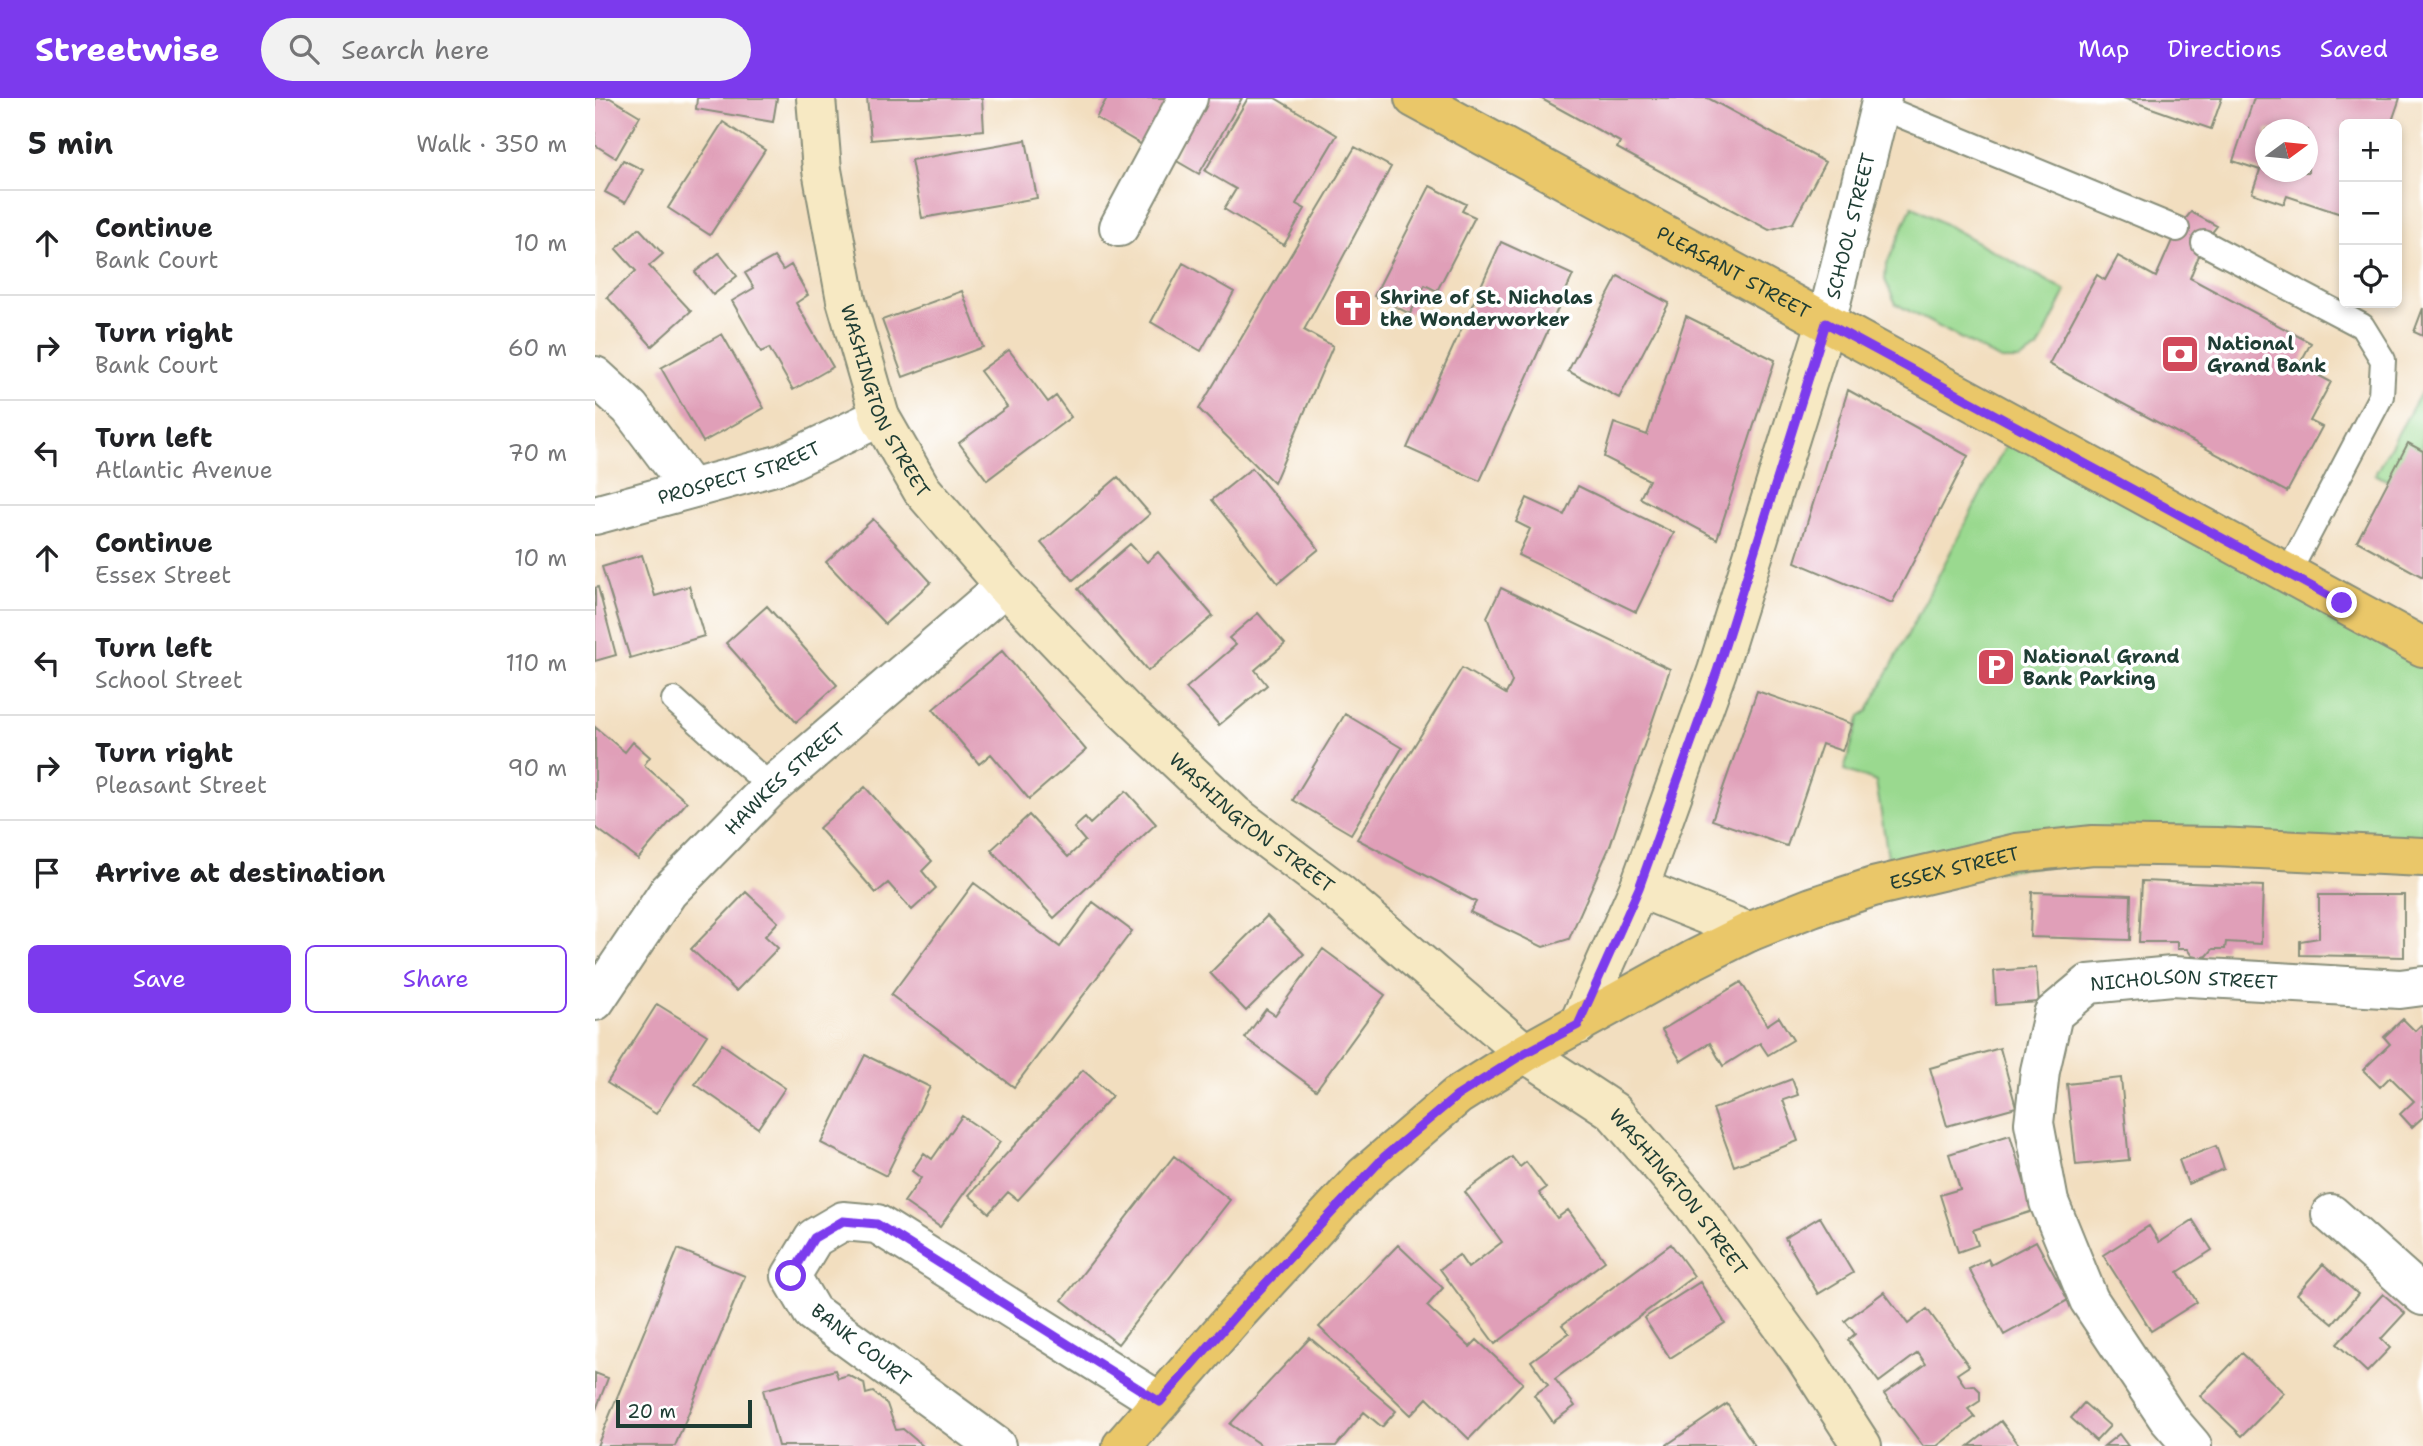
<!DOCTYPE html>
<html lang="en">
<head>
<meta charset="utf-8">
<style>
  :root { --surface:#fff; --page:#f2f2f2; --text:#202124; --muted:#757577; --line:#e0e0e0; --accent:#7c3aed }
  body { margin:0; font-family:"Shantell Sans",sans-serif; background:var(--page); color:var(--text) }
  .controls { position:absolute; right:21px; top:21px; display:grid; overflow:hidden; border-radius:10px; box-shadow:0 4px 10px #0003 }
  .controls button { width:63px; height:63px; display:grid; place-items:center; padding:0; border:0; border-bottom:2px solid var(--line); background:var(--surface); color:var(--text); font:35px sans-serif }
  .compass { position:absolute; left:1660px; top:21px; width:63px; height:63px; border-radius:50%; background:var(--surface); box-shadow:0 4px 10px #0003; rotate:75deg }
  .scale { position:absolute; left:21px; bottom:18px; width:136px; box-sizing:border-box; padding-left:7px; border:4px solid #1f3d34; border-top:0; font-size:19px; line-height:24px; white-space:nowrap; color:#1f3d34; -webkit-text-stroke:5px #fff; paint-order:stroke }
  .stop { position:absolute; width:21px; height:21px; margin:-16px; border:5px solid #7c3aed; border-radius:50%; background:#fff }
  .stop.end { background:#7c3aed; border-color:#fff; box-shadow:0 2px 7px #0008 }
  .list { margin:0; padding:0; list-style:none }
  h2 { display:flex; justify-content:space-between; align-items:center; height:91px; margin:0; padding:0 28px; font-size:30px }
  h2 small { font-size:23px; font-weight:400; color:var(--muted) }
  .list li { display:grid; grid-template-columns:46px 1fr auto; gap:21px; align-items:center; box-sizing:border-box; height:105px; padding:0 28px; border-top:2px solid var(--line) }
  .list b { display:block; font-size:26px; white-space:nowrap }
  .list p { margin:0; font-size:23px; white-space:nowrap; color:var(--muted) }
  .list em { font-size:23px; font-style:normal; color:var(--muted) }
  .actions { display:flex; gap:14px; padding:21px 28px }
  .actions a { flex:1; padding:16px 0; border:2px solid var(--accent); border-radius:10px; text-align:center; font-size:24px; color:var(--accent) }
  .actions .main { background:var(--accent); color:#fff }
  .icon { flex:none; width:38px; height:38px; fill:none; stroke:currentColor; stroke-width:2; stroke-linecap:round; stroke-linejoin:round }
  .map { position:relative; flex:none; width:1828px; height:1348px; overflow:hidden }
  header { display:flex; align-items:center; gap:42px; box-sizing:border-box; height:98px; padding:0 35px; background:var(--accent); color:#fff }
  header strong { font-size:33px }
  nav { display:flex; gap:38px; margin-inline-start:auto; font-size:24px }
  .search { width:490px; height:63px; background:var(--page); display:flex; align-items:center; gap:18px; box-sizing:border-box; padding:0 24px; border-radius:38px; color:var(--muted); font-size:26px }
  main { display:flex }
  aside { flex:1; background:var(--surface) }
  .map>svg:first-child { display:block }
  .green { fill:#9ad98f; stroke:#5c8b62; stroke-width:2 }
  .building { fill:#e09fb8; fill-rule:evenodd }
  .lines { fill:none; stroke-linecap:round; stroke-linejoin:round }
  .service-casing { stroke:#888e7a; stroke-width:28 }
  .minor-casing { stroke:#888e7a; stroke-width:42 }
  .secondary-casing { stroke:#888e7a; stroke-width:42 }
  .primary-casing { stroke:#888e7a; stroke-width:42 }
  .service { stroke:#fff; stroke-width:24 }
  .minor { stroke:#fff; stroke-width:38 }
  .secondary { stroke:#f7e9c3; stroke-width:38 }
  .primary { stroke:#eac769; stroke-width:38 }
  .route { stroke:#7c3aed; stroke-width:9 }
  .labels { text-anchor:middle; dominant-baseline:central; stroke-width:7; stroke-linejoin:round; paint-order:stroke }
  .street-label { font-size:19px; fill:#1f3d34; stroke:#fff }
  .poi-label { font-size:19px; font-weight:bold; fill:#1f3d34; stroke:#fff; text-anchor:start }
</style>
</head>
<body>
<header>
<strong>Streetwise</strong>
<div class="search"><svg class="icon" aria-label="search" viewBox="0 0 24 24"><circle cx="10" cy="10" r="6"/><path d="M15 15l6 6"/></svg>Search here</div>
<nav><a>Map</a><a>Directions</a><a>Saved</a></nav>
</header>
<main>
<aside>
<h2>5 min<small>Walk · 350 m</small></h2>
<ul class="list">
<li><svg class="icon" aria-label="ahead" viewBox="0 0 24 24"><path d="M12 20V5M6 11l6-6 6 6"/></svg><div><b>Continue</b><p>Bank Court</p></div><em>10 m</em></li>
<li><svg class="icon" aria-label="right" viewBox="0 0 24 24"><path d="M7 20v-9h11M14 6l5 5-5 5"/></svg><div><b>Turn right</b><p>Bank Court</p></div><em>60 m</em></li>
<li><svg class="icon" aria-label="left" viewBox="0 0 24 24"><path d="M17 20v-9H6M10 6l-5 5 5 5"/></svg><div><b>Turn left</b><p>Atlantic Avenue</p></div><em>70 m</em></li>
<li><svg class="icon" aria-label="ahead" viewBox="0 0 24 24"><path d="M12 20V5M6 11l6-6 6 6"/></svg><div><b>Continue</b><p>Essex Street</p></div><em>10 m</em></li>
<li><svg class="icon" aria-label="left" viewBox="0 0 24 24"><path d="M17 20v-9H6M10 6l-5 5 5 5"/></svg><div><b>Turn left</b><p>School Street</p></div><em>110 m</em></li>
<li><svg class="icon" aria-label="right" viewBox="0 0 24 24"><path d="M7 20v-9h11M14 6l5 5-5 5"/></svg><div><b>Turn right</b><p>Pleasant Street</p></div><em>90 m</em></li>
<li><svg class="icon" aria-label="arrive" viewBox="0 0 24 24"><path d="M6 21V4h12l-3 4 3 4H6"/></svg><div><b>Arrive at destination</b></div></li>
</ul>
<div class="actions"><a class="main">Save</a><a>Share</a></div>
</aside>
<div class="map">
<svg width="1828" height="1348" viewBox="0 0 1828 1348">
  <rect width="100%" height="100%" fill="#fff"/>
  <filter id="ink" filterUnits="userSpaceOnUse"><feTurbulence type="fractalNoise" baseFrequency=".0143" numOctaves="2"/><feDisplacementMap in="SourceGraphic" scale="14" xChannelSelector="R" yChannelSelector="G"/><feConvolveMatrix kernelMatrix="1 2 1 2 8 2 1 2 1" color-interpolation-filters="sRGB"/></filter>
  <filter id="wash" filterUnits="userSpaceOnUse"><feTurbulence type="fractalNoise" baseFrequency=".00686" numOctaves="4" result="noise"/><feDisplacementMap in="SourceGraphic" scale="28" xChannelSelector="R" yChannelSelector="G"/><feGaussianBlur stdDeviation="1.57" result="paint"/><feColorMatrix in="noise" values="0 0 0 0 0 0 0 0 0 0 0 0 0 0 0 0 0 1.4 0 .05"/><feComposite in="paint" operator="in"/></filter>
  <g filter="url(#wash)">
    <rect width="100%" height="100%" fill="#f2debf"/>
    <!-- green -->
    <path class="green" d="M1317,108L1471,193L1443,251L1424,262H1406L1301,206L1290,182L1291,168Z
      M1828,291V353L1793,383L1780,376Z
      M1421,328L1828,549V759L1622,749L1297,784L1281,684L1249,672L1265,618L1273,613Z"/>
    <g id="blocks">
      <!-- building -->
      <path class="building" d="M0,0H15L45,18L21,60L0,47Z
        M102,0H182L178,24L101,11Z
        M272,0H387L389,32L276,42Z
        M512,0H576L549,48L501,20Z
        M601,0H647L604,76L580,62Z
        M653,0H680L742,37L701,106L710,111L689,147L629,111L641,91L610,73Z
        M945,0H1113L1230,64L1198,125L1174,132L1022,50L1025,44Z
        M1528,0H1627L1616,31Z
        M1659,0H1805L1796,26H1749V117L1692,98L1689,106L1657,95L1665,72L1638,63ZM1671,32H1713V74H1671Z
        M128,24L170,52L115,137L73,110Z
        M431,42L442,100L327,120L316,62Z
        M760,49L796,69L709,232L738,248L679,385L604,311Z
        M28,62L48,72L30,105L10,94Z
        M835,88L871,106L867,113L880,119L842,193L830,187L815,216L779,198Z
        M1596,114L1622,128L1609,145L1595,180L1716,245L1704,267L1736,284L1715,323L1727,329L1692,394L1454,266L1502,177L1510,182L1523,158L1561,179L1582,131Z
        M44,130L68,156L54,168L96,213L57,248L12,199L41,173L21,151Z
        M906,144L978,177L885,383L812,350Z
        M124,155L142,178L118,197L100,174Z
        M179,159L188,172L196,167L213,197L201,205L238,269L198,292L174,250L166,254L137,203L159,190L150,175Z
        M588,165L639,194L606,253L556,224Z
        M1023,178L1074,205L1024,300L973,273Z
        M367,193L388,249L308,279L287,222Z
        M1828,210V238L1819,234Z
        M1091,218L1180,262L1122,441L1045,400L1054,382L1009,359L1019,325L1052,337Z
        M127,236L169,310L108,344L66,270Z
        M414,252L453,304L461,298L476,319L392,382L364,345L412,309L385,273Z
        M1253,292L1373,358L1297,505L1200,464Z
        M1813,345L1828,353V479L1762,443Z
        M657,370L724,451L683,485L617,402Z
        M523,379L555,416L478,482L446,445Z
        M983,388L1079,435L1041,514L923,457L935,431L921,424L932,400L969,417Z
        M278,421L336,484L290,526L231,464Z
        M535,446L552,464L563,454L618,518L553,573L483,491Z
        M47,457L60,498L94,488L109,538L35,560L7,469Z
        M3,489L21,557L0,563V490Z
        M906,490L1075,571L1015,748L974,841L948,849L875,814L881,804L762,741L867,570L911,596L917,584L892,519Z
        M172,508L242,587L201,624L131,545Z
        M663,515L690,546L660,572L672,587L624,627L591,590L641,547L634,540Z
        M407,553L491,652L434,701L396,656L384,666L338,611Z
        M1162,593L1257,626L1247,653L1227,646L1192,748L1117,722Z
        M750,616L807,650L756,736L698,702Z
        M0,629L30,654L38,644L55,659L49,667L92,704L43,761L0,729Z
        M270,689L337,763L327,773L341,790L317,812L293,785L281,795L224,730Z
        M531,693L561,726L459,820L396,752L434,717L473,759L490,743L479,730L490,720L495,726Z
        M1547,783L1668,788L1666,846L1631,844L1630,851H1618L1612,858L1605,860L1597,858L1592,851H1582V844H1544Z
        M379,785L465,849L498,804L537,833L419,989L296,897Z
        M151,794L183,824L170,838L183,850L141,893L96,851Z
        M1437,794L1536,797L1535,842L1435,839Z
        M1724,797H1809V859L1705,857V843L1724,840Z
        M672,818L709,856L651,913L615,875Z
        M728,851L790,897L721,992L650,940L671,911L680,917Z
        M1441,870L1444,904L1401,907L1399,873Z
        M1146,884L1172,927L1184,919L1198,942L1173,957L1165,945L1128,968L1115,945L1086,963L1067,932Z
        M62,906L112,937L61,1016L12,985Z
        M1808,921L1820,933L1826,927L1828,929V1019L1817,1029L1805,1016L1819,1003L1795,979L1785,989L1768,972L1795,946L1789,939Z
        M127,946L190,990L163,1030L100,986Z
        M1405,950L1421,1009L1352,1028L1335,970Z
        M270,957L335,989L291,1078L226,1045Z
        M488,972L517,998L423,1102L413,1094L394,1115L374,1097Z
        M1526,980L1534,1062L1481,1067L1472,986Z
        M1197,981L1203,997L1188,1002L1203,1043L1139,1068L1118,1011Z
        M367,1018L405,1044L345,1129L309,1104L326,1080L317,1073L329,1055L337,1061Z
        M1415,1037L1438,1113L1378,1132L1383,1147L1363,1154L1345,1097L1365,1091L1354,1056Z
        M1621,1048L1629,1071L1593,1086L1584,1062Z
        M579,1058L635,1102L523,1246L467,1202Z
        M917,1059L925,1069L931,1064L951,1090L944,1095L962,1120L973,1112L1010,1163L900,1246L845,1171L864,1157L873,1170L907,1144L870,1094Z
        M1225,1119L1258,1175L1223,1196L1190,1140Z
        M1598,1122L1617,1152L1583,1174L1602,1204L1556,1233L1508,1157L1554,1128L1564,1144Z
        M1441,1143L1473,1202L1409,1237L1374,1171L1393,1161L1396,1167Z
        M1076,1146L1099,1178L960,1281L980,1308L958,1324L939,1297L953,1287L936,1263L974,1235L967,1227Z
        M803,1147L848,1190L832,1208L875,1249L882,1242L928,1285L874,1341L832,1300L816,1317L724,1229Z
        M83,1151L150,1178L80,1348H2Z
        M1728,1166L1763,1196L1738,1226L1702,1196Z
        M1105,1184L1130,1225L1075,1260L1049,1220Z
        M1289,1194L1313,1226L1332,1211L1374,1268L1362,1276L1370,1288L1379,1287L1385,1293V1303L1373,1311L1380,1319L1342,1348H1328L1289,1296L1331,1266L1323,1255L1284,1284L1253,1242L1260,1236L1250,1223Z
        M1788,1196L1810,1215L1786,1241L1795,1250L1772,1274L1742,1246Z
        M715,1240L801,1313L787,1329L769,1314L741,1348H667L635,1326Z
        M1647,1255L1689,1295L1647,1338L1605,1298Z
        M240,1272L243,1280L253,1277L269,1285L271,1296L278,1294L292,1306L301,1332L308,1331L328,1348H183L168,1292Z
        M0,1275L13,1280L0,1314Z
        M1489,1305L1515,1328L1501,1343L1476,1320Z
        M1132,1306L1160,1348H1070Z
        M1406,1323L1425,1348H1374Z
        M1524,1336L1533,1348H1509Z"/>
    </g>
  </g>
  <g filter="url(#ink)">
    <use href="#blocks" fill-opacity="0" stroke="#888e7a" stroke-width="2"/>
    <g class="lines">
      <defs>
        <path id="service" d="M1286,9L1582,131
          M1609,145L1767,228L1788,262L1786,298L1692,477
          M79,602L176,689"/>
        <g id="minor">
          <path d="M524,129L593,0"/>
          <path id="s1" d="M1231,225L1287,0"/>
          <path d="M0,278L35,310L95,390"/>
          <path id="s2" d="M0,417L187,366L285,319"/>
          <path id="s3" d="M0,903L73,794L176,689L410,488"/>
          <path d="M1736,1116L1828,1198"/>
          <path d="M401,1348L217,1214L196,1178L219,1140L248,1123L282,1126L565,1304"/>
          <path id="s4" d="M1597,1348L1572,1319L1494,1202L1454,1104L1439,1025L1445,973L1458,916L1494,886L1577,878L1805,891L1828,888"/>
        </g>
        <g id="secondary">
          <path id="s5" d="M221,0L227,72L251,202L285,319L327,392L410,488L530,613L640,717L744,795L930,955L1018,1013L1096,1103L1209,1258L1267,1348"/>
          <path d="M1044,790L1154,834"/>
          <path d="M983,927L1044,790L1122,573L1231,225"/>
        </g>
        <g id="primary">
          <path id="s6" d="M819,0L1828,549"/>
          <path id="s7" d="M527,1348L640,1218L769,1078L862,998L930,955L1098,862L1154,834L1217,809L1278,789L1422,755L1498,747L1622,749L1828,759"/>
        </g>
      </defs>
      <!-- service casing -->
      <use href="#service" class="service-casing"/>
      <!-- minor casing -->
      <use href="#minor" class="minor-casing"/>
      <!-- secondary casing -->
      <use href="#secondary" class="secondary-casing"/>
      <!-- primary casing -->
      <use href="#primary" class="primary-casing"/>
      <!-- service -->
      <use href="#service" class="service"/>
      <!-- minor -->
      <use href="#minor" class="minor"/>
      <!-- secondary -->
      <use href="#secondary" class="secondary"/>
      <!-- primary -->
      <use href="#primary" class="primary"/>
    </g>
  </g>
  <g class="lines" filter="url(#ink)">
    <!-- route -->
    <path class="route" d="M196,1178L219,1140L248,1123L282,1126L565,1304L640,1218L789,1059L862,998L930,955L983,927L1044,790L1122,573L1231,225L1747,505"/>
  </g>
  <!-- icons -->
  <defs>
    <symbol id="church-square" viewBox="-11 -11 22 22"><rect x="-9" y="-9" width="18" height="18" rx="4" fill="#d1495b" stroke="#fff"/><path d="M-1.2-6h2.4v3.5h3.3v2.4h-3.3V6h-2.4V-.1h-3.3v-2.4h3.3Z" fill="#fff"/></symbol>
    <symbol id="bank-square" viewBox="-11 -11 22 22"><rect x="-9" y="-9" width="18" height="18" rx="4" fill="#d1495b" stroke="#fff"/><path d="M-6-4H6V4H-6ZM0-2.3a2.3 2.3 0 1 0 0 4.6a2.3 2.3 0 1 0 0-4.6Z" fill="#fff"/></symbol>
    <symbol id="parking-square" viewBox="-11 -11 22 22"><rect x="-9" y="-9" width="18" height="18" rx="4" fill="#d1495b" stroke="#fff"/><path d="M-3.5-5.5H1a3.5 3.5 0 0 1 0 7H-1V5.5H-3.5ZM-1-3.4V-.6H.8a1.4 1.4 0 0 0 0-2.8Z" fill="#fff"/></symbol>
  </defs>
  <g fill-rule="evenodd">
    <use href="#church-square" x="736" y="188" width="44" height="44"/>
    <use href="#bank-square" x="1563" y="234" width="44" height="44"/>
    <use href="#parking-square" x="1379" y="547" width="44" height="44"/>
  </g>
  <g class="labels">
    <!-- street labels -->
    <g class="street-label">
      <text stroke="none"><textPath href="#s1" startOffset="100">SCHOOL STREET</textPath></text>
      <text stroke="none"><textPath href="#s6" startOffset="364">PLEASANT STREET</textPath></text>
      <text stroke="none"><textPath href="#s5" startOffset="313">WASHINGTON STREET</textPath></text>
      <text stroke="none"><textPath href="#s2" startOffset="150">PROSPECT STREET</textPath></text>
      <text stroke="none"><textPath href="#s3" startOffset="294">HAWKES STREET</textPath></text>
      <text stroke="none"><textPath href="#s5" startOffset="880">WASHINGTON STREET</textPath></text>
      <text stroke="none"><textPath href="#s7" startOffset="1036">ESSEX STREET</textPath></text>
      <text stroke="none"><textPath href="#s4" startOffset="618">NICHOLSON STREET</textPath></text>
      <text stroke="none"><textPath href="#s5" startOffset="1447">WASHINGTON STREET</textPath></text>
      <text transform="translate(266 1247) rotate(38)">BANK COURT</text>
    </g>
    <!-- poi labels -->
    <g class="poi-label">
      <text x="785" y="199">Shrine of St. Nicholas<tspan x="785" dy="22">the Wonderworker</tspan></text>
      <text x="1612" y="245">National<tspan x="1612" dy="22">Grand Bank</tspan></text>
      <text x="1428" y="558">National Grand<tspan x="1428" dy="22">Bank Parking</tspan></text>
    </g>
  </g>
</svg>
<div class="controls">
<button>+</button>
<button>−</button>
<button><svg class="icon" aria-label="locate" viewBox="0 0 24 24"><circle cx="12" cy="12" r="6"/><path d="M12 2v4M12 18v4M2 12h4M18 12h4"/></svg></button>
</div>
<svg class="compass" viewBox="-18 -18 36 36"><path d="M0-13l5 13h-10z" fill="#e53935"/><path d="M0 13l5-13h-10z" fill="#757577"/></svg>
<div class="scale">20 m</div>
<div class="stop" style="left:196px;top:1178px"></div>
<div class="stop end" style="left:1747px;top:505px"></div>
</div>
</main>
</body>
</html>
